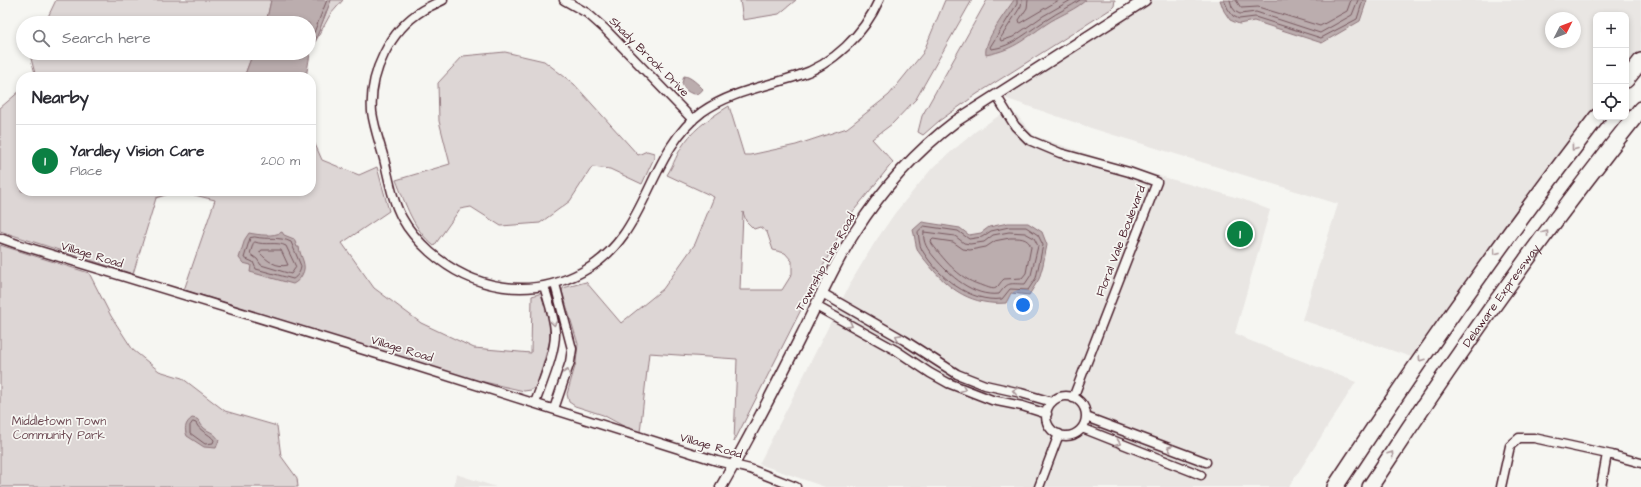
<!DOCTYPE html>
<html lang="en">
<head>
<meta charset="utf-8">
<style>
  :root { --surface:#fff; --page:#f7f7f7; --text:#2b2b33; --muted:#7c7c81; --line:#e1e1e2; --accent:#0b8043 }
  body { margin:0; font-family:"Architects Daughter",sans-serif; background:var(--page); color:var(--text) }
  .controls { position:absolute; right:12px; top:12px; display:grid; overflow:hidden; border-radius:8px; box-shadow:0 2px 6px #0003 }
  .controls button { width:36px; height:36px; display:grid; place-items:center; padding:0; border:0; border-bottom:1px solid var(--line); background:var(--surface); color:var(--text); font:20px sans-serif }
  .compass { position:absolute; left:1545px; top:12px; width:36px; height:36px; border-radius:50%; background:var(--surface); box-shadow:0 2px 6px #0003; rotate:48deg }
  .you { position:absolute; left:1023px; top:305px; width:14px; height:14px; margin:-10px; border:3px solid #fff; border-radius:50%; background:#1a73e8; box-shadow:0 0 0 6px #1a73e833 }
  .badge { display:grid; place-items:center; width:26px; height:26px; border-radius:50%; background:var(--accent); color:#fff; font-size:13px; font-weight:700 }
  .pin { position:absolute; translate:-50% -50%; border:2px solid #fff; box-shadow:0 1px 4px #0006 }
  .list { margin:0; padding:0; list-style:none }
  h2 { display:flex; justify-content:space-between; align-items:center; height:52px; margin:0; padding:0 16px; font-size:17px }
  h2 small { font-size:13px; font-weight:400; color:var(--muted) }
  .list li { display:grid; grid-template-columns:26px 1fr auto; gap:12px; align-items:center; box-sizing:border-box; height:72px; padding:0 16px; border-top:1px solid var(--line) }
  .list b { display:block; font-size:15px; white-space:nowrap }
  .list p { margin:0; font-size:13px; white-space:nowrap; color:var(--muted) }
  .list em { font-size:13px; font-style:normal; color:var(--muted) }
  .icon { flex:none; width:22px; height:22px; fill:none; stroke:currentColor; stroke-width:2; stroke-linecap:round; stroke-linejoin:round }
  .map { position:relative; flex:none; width:1641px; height:487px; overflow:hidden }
  .search { position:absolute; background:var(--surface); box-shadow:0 2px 6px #0003; left:16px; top:16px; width:300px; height:44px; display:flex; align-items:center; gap:10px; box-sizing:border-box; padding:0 14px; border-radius:22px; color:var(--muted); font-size:15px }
  .panel { position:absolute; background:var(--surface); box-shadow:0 2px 6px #0003; left:16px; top:72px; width:300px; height:124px; border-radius:16px }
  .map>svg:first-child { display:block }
  .built { fill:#e9e6e3; fill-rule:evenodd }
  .green { fill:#ddd6d5; stroke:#947a80; fill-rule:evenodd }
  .water { fill:#bbadae; stroke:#8e747a }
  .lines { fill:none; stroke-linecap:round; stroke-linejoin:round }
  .shore { stroke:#77585f; stroke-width:1 }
  .minor-casing { stroke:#4a1f2b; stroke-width:11 }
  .tertiary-casing { stroke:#4a1f2b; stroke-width:13 }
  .motorway-casing { stroke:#4a1f2b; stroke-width:18 }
  .minor { stroke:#f6f6f2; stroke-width:8 }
  .tertiary { stroke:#f6f6f2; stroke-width:10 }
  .motorway { stroke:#f6f6f2; stroke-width:15 }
  .oneway { stroke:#a99598 }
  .labels { text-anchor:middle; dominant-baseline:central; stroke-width:3.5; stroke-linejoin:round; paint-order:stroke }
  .street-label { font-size:12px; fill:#4a1f2b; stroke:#f6f6f2 }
  .park-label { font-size:12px; fill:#6f4d56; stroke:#f6f6f2 }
</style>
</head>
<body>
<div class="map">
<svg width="1641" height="487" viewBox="0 0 1641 487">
  <rect width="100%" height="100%" fill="#f6f6f2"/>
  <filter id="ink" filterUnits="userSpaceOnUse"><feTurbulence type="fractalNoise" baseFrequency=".025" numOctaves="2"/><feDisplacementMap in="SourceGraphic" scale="8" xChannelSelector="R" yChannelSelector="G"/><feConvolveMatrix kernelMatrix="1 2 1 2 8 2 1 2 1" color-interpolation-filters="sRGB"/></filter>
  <g filter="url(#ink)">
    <!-- built -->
    <path class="built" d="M1145,0H1641V61L1626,80V15H1596V117L1420,360L1302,320L1338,204L1091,128L996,95ZM1551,18H1575V42H1551Z
      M1000,115H1017L1034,136L1117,164L1242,199L1270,210L1235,333L1248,340L1356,382L1289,487H825L759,464L851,282L875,242L895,213L933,167L976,131Z
      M456,474L496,487H454Z"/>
    <!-- green -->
    <path class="green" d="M56,0H271L266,23H45Z
      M331,0H343L330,15L314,44Z
      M740,0H796L779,14L743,20Z
      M945,0H972L916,99L892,124L872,139L893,162L847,219L734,442L737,359L649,353L640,432L629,429L603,415L575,406L569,402L567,394L576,363L578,344L562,291L563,288L586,282L621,323L663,289L695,244L714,197L667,175C674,164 677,153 685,142C696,127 713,116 729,106L744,155H750L796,145L847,128L889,95L923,53ZM743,212L746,221L754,229L760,227L767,232L773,250L785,253L792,261V274L782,290H740Z
      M987,0H1115L1114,6L1111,9L977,94L939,121L923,135L918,132L922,116Z
      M505,52L544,61L574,84L638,155L647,151L654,153V158L642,184L610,169L592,167L570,201L540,223L501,226L471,207L460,209L434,246C413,229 406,205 396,180L450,164L439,121L438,83L463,56Z
      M30,53H253L244,77H36L30,55Z
      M21,90V191H311V135L322,160L359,175L377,167L389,211L342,243L374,288L421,323L474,348L531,353L532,296L542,293L549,317L550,340L537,386L531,390L524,391L471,379L184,290L215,200L178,191L156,198L133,274L0,231V108Z
      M0,245L89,273L111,316L133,350L159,371L182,378L225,411L277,426L281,456L297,478L298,487H0Z"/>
    <!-- water -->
    <path class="water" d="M271,0H331L310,54L306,77H244L253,53H309V23H266Z
      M1014,0H1086C1076,9 1063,14 1051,21C1026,37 1017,49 986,55C983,41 1006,12 1014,0Z
      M1220,0H1367L1360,21L1322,43L1254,21L1239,24L1230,20L1224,11Z
      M684,76C690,76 699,85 703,89C697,99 684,92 682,83Z
      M922,222L960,228L969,235L981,233L989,227L1008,223H1028L1042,232L1047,245L1043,265L1039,279L1029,295L1011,293L1006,303C973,306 949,290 929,265C926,261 921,256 918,251C915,245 915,236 913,230Z
      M282,232L284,235L294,239L297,247H299C300,257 308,265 302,275C300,279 297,282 293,284L250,272L251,265L243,263L239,258L245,239L249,233C259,235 273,237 282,232Z
      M192,418L197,419C200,421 200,424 203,427C209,433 212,430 219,440L216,448L204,447L187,436C184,429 185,423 192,418Z"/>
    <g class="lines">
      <!-- shore -->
      <path class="shore" d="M1017,0V4L990,47L991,49C1013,47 1029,30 1048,19C1058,12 1070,7 1080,0
        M1022,0L1021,6L1000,39L1001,41L1013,37L1043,16L1071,0
        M1028,0L1027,8L1019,20L1020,23L1059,0
        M1224,0L1228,9L1233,16L1239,19L1255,17L1321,38L1357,19L1363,0
        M1230,0L1232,7L1236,12L1240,14L1256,12L1320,33L1352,15L1358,0
        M1236,0L1241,8L1258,7L1320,26L1347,11L1351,0
        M309,45L327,0
        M924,226L958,231L969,239L982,237L991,231L1009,227H1026L1038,235L1043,245L1039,264L1036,278L1028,290L1010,289L1002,299C970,303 938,277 922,250C919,245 919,237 918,232Z
        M924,232L955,236L964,243L970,244L984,242L993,235L1009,232L1025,233L1034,238L1038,246L1031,275L1025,284C1009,284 1009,281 999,294C973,297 950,276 934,257C928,250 922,242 924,232Z
        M255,237C268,240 279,236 291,242L301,266C301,271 297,277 293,279L256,269L253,262L244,258L250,238Z
        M1010,238C1019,238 1028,237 1031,247L1026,273L1022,278L1004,279C1000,282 999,286 996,288C993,290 987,287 984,286C960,280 947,263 932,244L931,241L933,239L953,242L963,249L970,250L986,247L995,241Z
        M255,242C265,246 277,241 286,246L296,267L291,274L261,265L257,259L250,254L253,244Z
        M262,250H281L288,265C277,268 267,261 260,253Z
        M193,422L196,423C200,432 209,433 214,440L213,443L205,444L190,433V426Z"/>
      <defs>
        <path id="minor" d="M443,0C437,3 430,6 423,10C390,30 369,73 372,112C374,127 380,144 384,159C389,179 392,200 402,218C409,231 419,242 430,252C473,290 530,300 582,272C649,237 646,154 702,112C730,92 764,87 797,76C833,65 864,34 879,0
          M564,0L587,13L605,29L693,120
          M996,95L1015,126L1029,140L1060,153L1129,172L1157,182L1073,398
          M0,238L17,244L403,362L717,461L750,469L796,487
          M822,293L904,340L957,374L985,385L1021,393L1052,402
          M816,306L897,351L930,373L948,383L992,400L1022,406L1047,414
          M1046 416a20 20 0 1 1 40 0a20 20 0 1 1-40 0Z
          M535,403C542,383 556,352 555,331C554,316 548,300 544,286
          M554,409L570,362L572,349L555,284
          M1086,417L1206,462
          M1082,428L1201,475
          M1039,487L1059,434
          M1501,487L1510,446L1519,438H1534L1612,455L1641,463
          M1601,487L1607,454"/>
        <path id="tertiary" d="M721,487C750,437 776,386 802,334C819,300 834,264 855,232C882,189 915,152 956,121L1145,0"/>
        <g id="motorway">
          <path d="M1626,80L1641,61"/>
          <path d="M1335,487C1418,360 1505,237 1597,117"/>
          <path id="s1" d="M1370,487C1455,357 1544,231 1641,109"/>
        </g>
      </defs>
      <!-- minor casing -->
      <use href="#minor" class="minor-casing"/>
      <!-- tertiary casing -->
      <use href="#tertiary" class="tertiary-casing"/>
      <!-- motorway casing -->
      <use href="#motorway" class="motorway-casing"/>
      <!-- minor -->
      <use href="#minor" class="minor"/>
      <!-- tertiary -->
      <use href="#tertiary" class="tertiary"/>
      <!-- motorway -->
      <use href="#motorway" class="motorway"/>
    </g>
    <!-- one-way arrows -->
    <defs><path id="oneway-chevron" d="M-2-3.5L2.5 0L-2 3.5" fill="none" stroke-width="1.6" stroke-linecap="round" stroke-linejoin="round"/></defs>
    <g class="oneway">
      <use href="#oneway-chevron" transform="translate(1574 148) rotate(127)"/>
      <use href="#oneway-chevron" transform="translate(1546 233) rotate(-53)"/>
      <use href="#oneway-chevron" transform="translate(1496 252) rotate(126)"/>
      <use href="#oneway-chevron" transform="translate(554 323) rotate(81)"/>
      <use href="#oneway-chevron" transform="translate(850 325) rotate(29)"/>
      <use href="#oneway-chevron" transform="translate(898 337) rotate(-151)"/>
      <use href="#oneway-chevron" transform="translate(1421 359) rotate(124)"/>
      <use href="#oneway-chevron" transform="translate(567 372) rotate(-71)"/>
      <use href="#oneway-chevron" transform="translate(963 389) rotate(23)"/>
      <use href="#oneway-chevron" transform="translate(1015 391) rotate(-169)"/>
      <use href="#oneway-chevron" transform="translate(1118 443) rotate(21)"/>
      <use href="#oneway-chevron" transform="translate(1170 448) rotate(-160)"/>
      <use href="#oneway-chevron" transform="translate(1391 454) rotate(-56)"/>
    </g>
  </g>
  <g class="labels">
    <!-- street labels -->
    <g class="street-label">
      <text transform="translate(649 57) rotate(45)">Shady Brook Drive</text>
      <text transform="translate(1121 241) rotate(-69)">Floral Vale Boulevard</text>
      <text transform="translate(92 255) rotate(17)">Village Road</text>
      <text transform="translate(826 262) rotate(-61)">Township Line Road</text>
      <text stroke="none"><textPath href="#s1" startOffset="232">Delaware Expressway</textPath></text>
      <text transform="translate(402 349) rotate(17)">Village Road</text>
      <text transform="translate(711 446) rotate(16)">Village Road</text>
    </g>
    <!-- park labels -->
    <g class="park-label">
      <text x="59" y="421">Middletown Town<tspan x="59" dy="14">Community Park</tspan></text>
    </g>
  </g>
</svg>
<div class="controls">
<button>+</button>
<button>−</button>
<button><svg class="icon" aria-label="locate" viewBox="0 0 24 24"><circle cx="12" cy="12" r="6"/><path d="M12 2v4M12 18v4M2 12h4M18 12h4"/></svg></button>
</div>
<svg class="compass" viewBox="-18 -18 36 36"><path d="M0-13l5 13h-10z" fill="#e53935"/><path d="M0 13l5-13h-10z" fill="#7c7c81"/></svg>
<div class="you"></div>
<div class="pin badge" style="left:1240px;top:234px">1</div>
<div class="search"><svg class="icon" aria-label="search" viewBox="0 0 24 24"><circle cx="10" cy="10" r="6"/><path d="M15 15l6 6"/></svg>Search here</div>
<section class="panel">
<h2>Nearby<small></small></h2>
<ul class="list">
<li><span class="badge">1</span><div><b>Yardley Vision Care</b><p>Place</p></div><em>200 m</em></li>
</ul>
</section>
</div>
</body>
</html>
